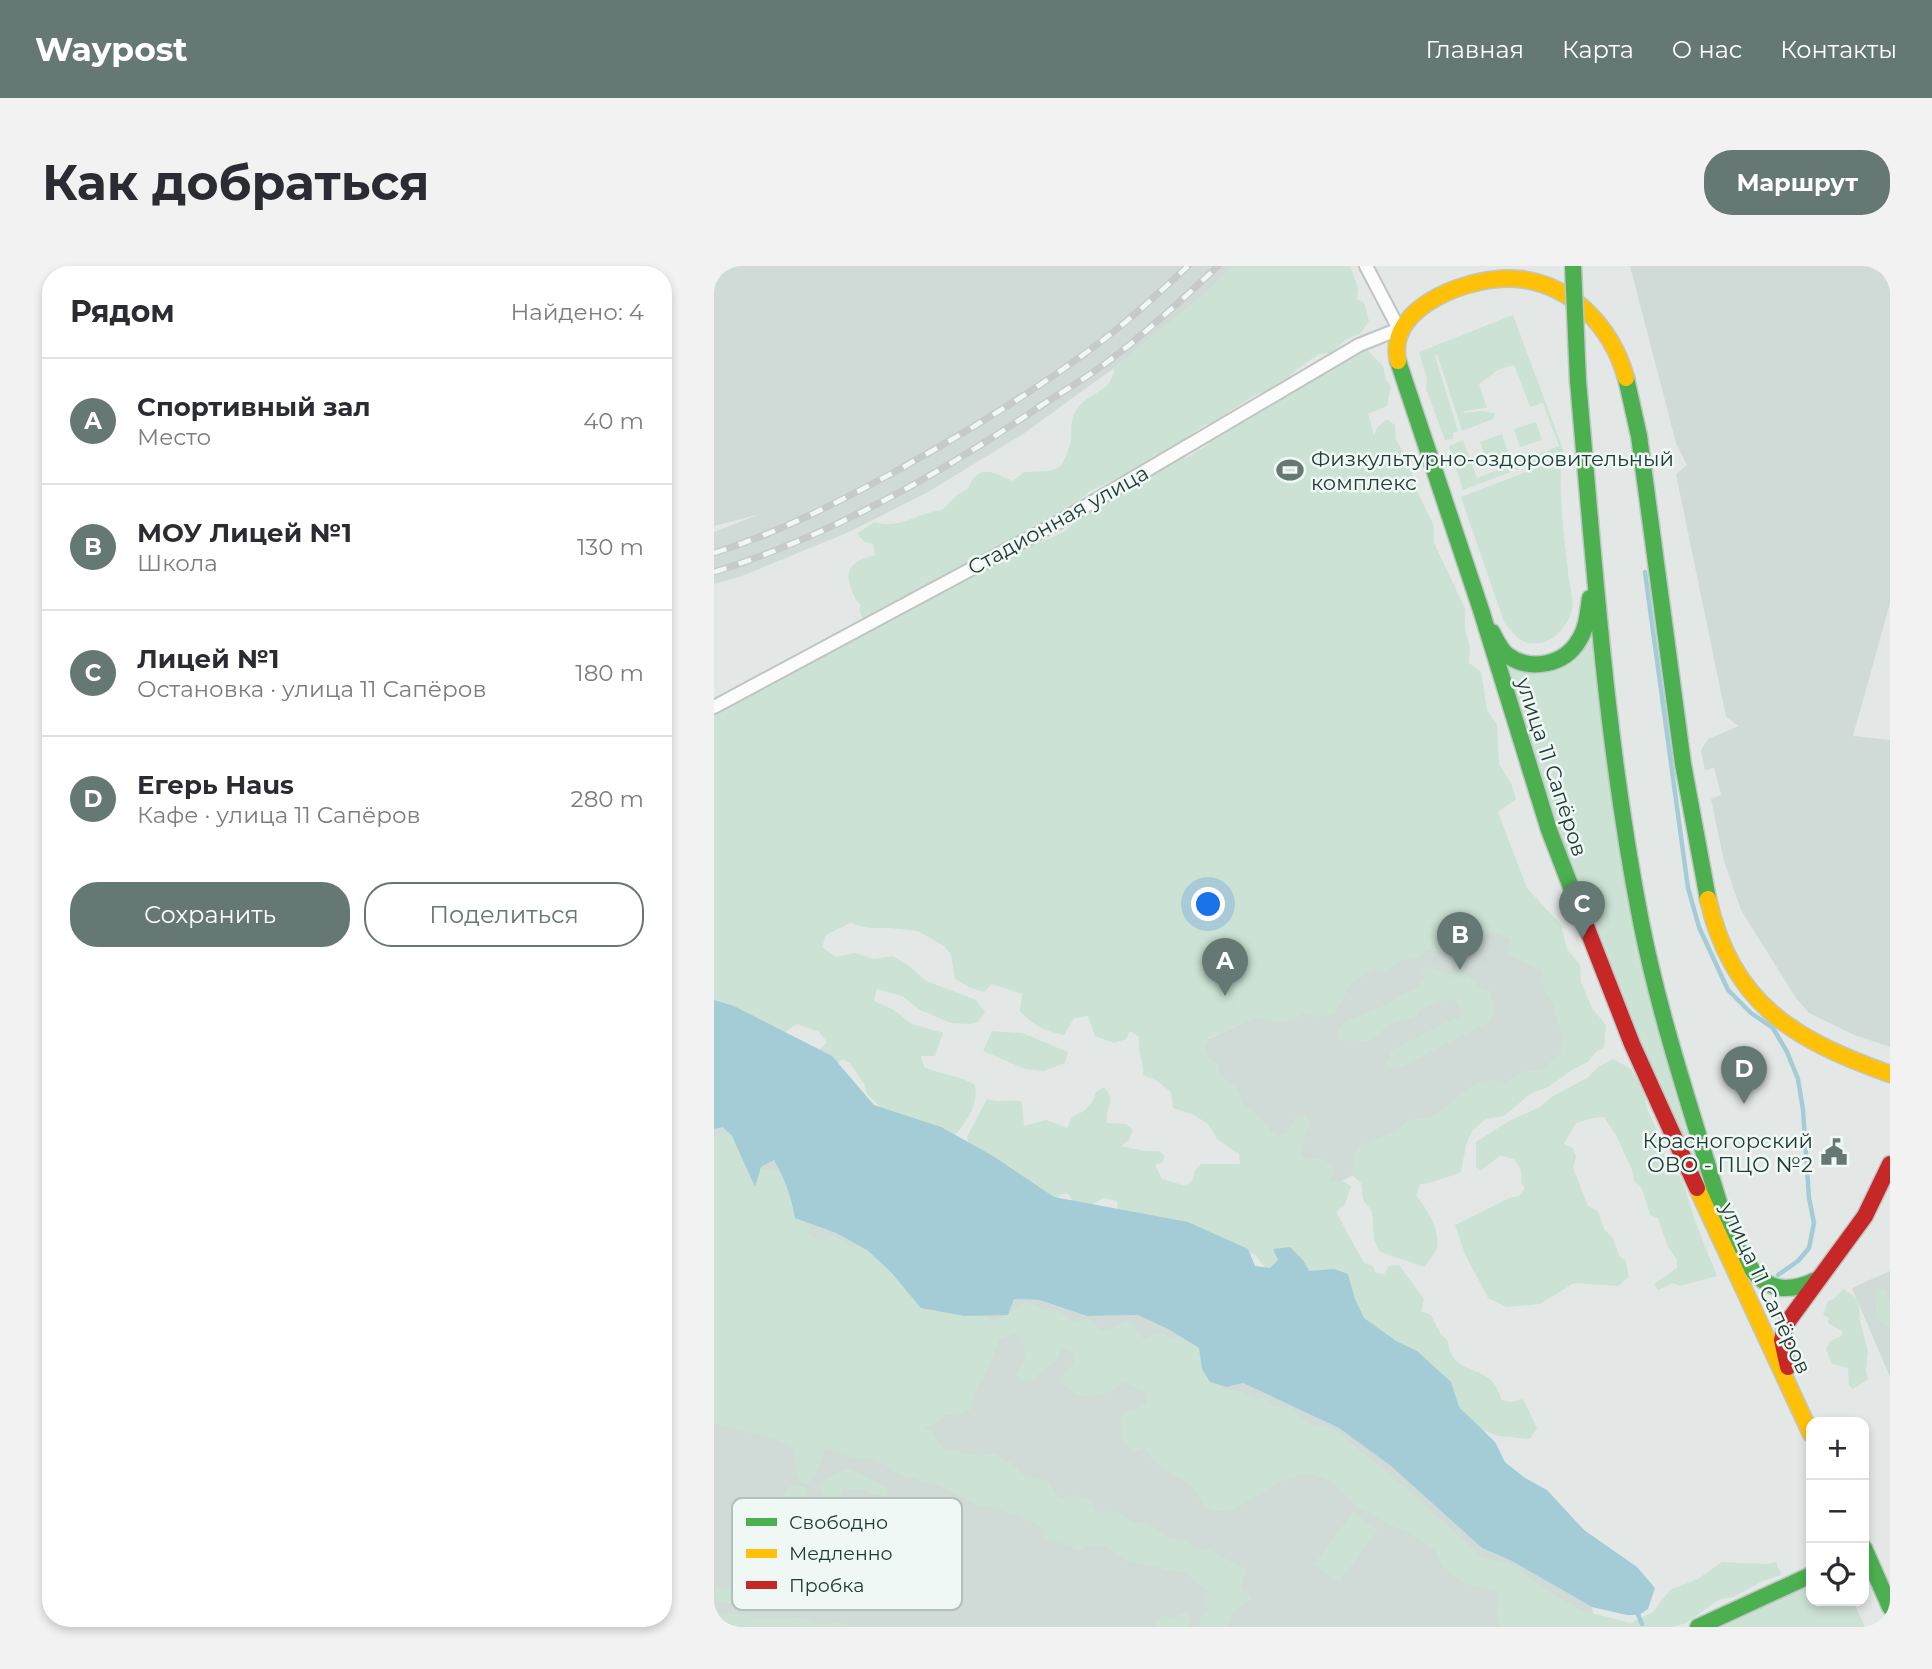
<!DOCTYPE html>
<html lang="ru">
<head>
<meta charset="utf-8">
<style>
  :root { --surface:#fff; --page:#f2f2f3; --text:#2b2b33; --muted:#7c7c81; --line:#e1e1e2; --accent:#657874 }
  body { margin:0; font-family:Montserrat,sans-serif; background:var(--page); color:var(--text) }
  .controls { position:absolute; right:21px; bottom:21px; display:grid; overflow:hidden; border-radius:14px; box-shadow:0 4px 10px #0003 }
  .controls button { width:63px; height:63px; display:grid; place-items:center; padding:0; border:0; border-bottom:2px solid var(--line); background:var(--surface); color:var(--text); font:35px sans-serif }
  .you { position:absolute; left:495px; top:639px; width:24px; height:24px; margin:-18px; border:5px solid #fff; border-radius:50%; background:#1a73e8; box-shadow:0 0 0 10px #1a73e833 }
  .badge { display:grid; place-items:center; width:46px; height:46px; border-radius:50%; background:var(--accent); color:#fff; font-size:23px; font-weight:700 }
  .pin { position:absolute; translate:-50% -58px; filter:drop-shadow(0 2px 4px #0008) }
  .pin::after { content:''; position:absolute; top:37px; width:24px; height:21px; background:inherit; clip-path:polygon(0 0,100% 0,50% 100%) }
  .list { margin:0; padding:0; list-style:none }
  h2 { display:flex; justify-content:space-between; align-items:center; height:91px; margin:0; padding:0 28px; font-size:30px }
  h2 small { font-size:23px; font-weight:400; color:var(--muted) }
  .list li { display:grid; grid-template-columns:46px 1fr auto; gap:21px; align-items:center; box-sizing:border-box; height:126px; padding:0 28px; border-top:2px solid var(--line) }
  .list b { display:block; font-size:26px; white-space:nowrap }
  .list p { margin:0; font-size:23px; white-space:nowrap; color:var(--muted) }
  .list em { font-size:23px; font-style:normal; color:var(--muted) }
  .actions { display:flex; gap:14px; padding:21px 28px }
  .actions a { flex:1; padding:16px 0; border:2px solid var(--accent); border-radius:28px; text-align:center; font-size:24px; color:var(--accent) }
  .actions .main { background:var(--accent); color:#fff }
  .icon { flex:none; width:38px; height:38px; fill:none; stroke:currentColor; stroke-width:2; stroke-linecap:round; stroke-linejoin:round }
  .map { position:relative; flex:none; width:1176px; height:1361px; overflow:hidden; border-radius:28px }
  header { display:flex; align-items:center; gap:42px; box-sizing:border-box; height:98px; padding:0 35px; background:var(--accent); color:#fff }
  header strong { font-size:33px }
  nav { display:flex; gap:38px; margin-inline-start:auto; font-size:24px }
  .intro { display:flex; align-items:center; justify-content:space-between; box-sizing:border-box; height:168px; padding:0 42px }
  h1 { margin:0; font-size:49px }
  .button { padding:18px 32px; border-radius:28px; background:var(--accent); color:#fff; font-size:24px; font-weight:700 }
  main { display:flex; gap:42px; padding:0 42px }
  aside { flex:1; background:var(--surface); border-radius:28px; box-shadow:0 4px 10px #0003 }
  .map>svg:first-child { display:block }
  .built { fill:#d0dad6 }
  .green { fill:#cce2d4 }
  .water { fill:#a3ccd7 }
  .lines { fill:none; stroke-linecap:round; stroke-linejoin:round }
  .stream { stroke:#a3ccd7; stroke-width:4.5 }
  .street-casing { stroke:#c0c5c3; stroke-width:16 }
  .fast-casing { stroke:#bfc6c4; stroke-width:19 }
  .slow-casing { stroke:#bfc6c4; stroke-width:19 }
  .jam-casing { stroke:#bfc6c4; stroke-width:19 }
  .street { stroke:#fbfcfb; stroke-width:12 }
  .fast { stroke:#4caf50; stroke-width:16 }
  .slow { stroke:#ffc107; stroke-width:16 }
  .jam { stroke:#c62828; stroke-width:16 }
  .rail-casing { stroke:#c6cac9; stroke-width:7 }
  .rail { stroke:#f0f8f5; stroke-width:4.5; stroke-dasharray:13; stroke-linecap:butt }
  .fast-bridge-casing { stroke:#bfc6c4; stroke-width:19; stroke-linecap:butt }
  .fast-bridge { stroke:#4caf50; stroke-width:16 }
  .labels { text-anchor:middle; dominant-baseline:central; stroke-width:5; stroke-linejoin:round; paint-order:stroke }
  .poi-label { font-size:21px; fill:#213b36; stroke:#f0f8f5; text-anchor:start }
  .street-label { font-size:21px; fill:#213b36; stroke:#f0f8f5 }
  .key { fill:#f0f8f5; stroke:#b2bfbc; stroke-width:2 }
  .key-label { font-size:19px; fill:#213b36 }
</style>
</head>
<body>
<header>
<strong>Waypost</strong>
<nav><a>Главная</a><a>Карта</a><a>О нас</a><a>Контакты</a></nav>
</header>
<div class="intro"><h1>Как добраться</h1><a class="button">Маршрут</a></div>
<main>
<aside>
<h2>Рядом<small>Найдено: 4</small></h2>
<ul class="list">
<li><span class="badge">A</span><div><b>Спортивный зал</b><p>Место</p></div><em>40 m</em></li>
<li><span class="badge">B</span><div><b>МОУ Лицей №1</b><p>Школа</p></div><em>130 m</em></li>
<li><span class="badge">C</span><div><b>Лицей №1</b><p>Остановка · улица 11 Сапёров</p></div><em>180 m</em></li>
<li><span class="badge">D</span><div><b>Егерь Haus</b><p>Кафе · улица 11 Сапёров</p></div><em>280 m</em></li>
</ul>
<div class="actions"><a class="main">Сохранить</a><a>Поделиться</a></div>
</aside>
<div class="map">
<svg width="1176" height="1361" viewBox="0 0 1176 1361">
  <rect width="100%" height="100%" fill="#e3e8e6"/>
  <!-- built -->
  <path class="built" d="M0,0H520L487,31L400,102L309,168L214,226L135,266L28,310L0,318V266L46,248L0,260Z
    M916,0H1176V337L1139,470L1176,474V781L1138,768L1095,747L1082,732L1027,644L1010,595L997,533L1007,529L1000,502L991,504L987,484L994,473L1025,460L1012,451L962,208L973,199L962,177Z
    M814,627L879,781L616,921L457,790Z
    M9,860L18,870L42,919L47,901L60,894L70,911L81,952L122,967L153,984L300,1033L324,1034L373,1050L424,1049L456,1064L485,1082L513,1121L529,1117L625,1162L677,1200L768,1282L798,1295L878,1341L881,1361H0V863Z
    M1176,1005V1111L1138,1022Z"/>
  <!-- green -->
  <path class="green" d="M520,0H636L644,22L643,33L650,36L655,55L647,67L631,74L617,87L605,88L582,104L566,120L541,129L514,146L503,156L490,159L455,185L440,190L416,206L376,225L342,252L315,262L282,283L270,287L243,307L231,309L150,354L145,344L147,339C140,333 139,327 136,319C130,299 144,294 161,289L159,278L151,276L143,268L160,256C186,264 203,247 228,244L243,229L254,223C264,196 280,207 299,215L310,206L336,205L347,200C350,193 354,186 356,179C359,167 354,155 364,142C376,125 398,127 400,102L487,31Z
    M799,49L850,186L749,224L735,180L749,174L763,212L845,180L829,137L816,141L800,99L784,104L765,118L773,142L750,145V147L769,145L781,147L779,153L748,165L723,88L721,90L744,165L739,167V173L731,174L712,123L713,113L705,86Z
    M652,83L669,100L672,114L677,120L673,140L654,148L660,169L663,162L673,153L681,159L682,174L698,200L699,217L720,260V277L751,342V363L756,381L755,397L767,406L773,444L783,458L785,498L797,517L802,533L784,546L813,622L847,659L853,683L866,699L867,716L878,742L892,759L890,782L883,785L874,796L858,804L834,821L816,828L790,850L772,853L758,865L752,879L747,906C737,910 716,918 706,918L702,929C712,942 727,964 723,982C721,988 714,995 711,1001L666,986L660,973L658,945L649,934L647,917L637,908L640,890L645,880L684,864L695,853C741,857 746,802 792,816L808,806L830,802L846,788L850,772L844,758L839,738L831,726L827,704L793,688L796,673C787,669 779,665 769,665C745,668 750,695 715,683L704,693L688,694L668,707L659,704L637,718L620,748L605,751L591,746L583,752L564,758L543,751L495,772L491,780L495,792L505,800V808L524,823L529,839L541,847L562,870L572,868L582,851L591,848L596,858L587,884L589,891L610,893L620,902L616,916L627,914L637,920L631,938L622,946L650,997L659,1000L662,1007L670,1008L675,1000L685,999L710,1033L707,1045L717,1049L726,1067L734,1075C736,1104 760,1100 777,1114C782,1118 785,1128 788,1134L798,1136L809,1133L823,1162L816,1173L784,1170L759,1160L555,1007L541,988L525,986L404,946L403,935L390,932L375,940L361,938L354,928H348L339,935L256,884L253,871L273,833C286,837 295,832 308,836L310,860L332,854L353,862L358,851L370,845L378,836L382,826L390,821C404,836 390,841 393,857L412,858L419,864L415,874L407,880L430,885H445L451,890L449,896L441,899L448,913L472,920L479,914L481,904L487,898H526L525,888L503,873L494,858L480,849L459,842L457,826L443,815L429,809C430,795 423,785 425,771L416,765L412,773L400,777L381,770L374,750L360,752L350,769C331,765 318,759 306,745L308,728L278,718L270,726L257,722L241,713L237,688L230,680L204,665L176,662H155L136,657L112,669L108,681L122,691L141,687L159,693L179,690L195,700L212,715L262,734L271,746L264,756L255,758L237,757L206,744L188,730L163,723L160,735L180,744L198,758L229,767L221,790H207L210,801C226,809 246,809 261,819C264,843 252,855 238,873L176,851L153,828L150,818L136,797L128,793L119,803L99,790L113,776L105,766L83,758L66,769L0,744V447L18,434L87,396L107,392L147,371L158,361L293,283L330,275L351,265L364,253L391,238L403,222L455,194L474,191L495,178L493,173L586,117C611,111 626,88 652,83Z
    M822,156L828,174L806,181L800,163Z
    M788,168L794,187L772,194L766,176Z
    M848,192C844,230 850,268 854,306C855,318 860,333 858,344C855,359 840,376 825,377C808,380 799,368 790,356L747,231Z
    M875,373L879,375C890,471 899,567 919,661C938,750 964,837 990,925L876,658L786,393C832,418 842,410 875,373Z
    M714,701L724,703L732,709C761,699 752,720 776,725L781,745L775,756L687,801L680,802L673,798L678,784L739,753H746L749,748L743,735L733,733L707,743L703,750L678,758L653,776C643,773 634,776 624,773L625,763L632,755L672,739L684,730L701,723L711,713L708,705Z
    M278,765L308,767L354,786L351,797L330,805L311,803L269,785Z
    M899,793L917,803L929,824L933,843L947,873L949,886L956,901L968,913L981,955L1003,1010L966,1020L959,1017L944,1024L940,1018L963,1002V994L954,981L944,952L936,949L928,923L920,915L918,904L902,869L890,851L879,852L862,857L850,878L859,882L862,891L859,902L874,940L884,945L890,963L899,972L905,990L912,995L915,1011L904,1020L860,1017L826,1038L793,1041L774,1032L751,988L741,959L795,932L805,930L811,922L807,917V904L801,894L787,889L766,905L762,901V876L795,855L826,841L839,830L873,812L884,801Z
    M15,862L42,903L71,906L96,962L95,968C104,975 109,976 119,971L128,974L135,981L149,979L265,1045L278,1055C292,1052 300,1042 314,1036C319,1039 325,1042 331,1043C343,1047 351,1044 358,1056L374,1052L387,1064L395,1063L413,1055L420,1058L422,1066L432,1074L442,1067L451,1068L455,1073L469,1069L492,1083L499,1112L509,1123L527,1125L542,1133L552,1132L559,1140L575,1142L600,1161L612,1160L622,1165L690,1220L768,1291L800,1299L828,1321L867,1344L916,1357L939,1346L956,1324L984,1313L1008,1296L1051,1298L1063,1296V1300L1068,1309L1051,1314L1019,1331L1006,1333L972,1357L958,1361H785L782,1344L786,1327L751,1318L728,1300L721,1285L692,1265L673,1259L657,1247L646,1243L616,1215L593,1207L567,1215L520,1244L500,1245L492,1242L479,1222L469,1213L458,1209L440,1196L430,1182L420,1185L408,1174L406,1153L410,1146L422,1144L432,1136L433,1127L409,1116C391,1134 360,1138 347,1114L359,1097L362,1088L349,1083L339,1099L330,1103L320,1113L307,1116L302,1109C314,1092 311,1090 308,1071L301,1068L286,1073L271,1109L264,1119L257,1143L245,1150L231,1148C226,1159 219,1159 210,1162L217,1164L230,1184C249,1183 261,1194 279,1187L299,1198L307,1207L333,1215L346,1232L361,1229L377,1234L380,1245L403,1246L419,1256L434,1258L457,1272L471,1274L481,1282C501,1281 514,1297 533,1303L527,1321L538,1332L519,1346L513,1361H485L486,1352L495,1345L491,1337L494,1325L470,1306C455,1307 447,1301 432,1299C426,1298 422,1298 416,1296C397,1289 389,1268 367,1285L330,1272L329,1262L308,1251L276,1241L265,1240L224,1219L186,1209L172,1199L156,1193H140L111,1183L102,1207L94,1218L86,1217L82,1206L80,1182L65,1175L0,1157V871Z
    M1163,1022L1172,1024L1176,1036V1063L1174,1060L1162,1054C1163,1042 1160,1033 1163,1022Z
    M1129,1023L1144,1033L1146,1055L1154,1085L1152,1105L1154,1113L1139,1123L1135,1120L1134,1102L1118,1098L1112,1083L1116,1075L1128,1070V1065L1114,1057L1115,1052L1109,1049L1114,1035L1120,1033Z
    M133,1202L174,1222L173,1230L161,1229L148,1223H131L123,1237L113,1238L105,1223L107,1216Z
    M83,1218L92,1223L93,1232L81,1253L88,1261L81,1287L76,1286L71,1301L56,1313L53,1319L45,1320L41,1328L32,1326L28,1312L45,1285L69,1230L76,1220Z
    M639,1246L664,1264L625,1316L600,1298Z
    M1085,1319L1097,1324V1335H1139L1151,1361H1007L1058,1333L1065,1334Z
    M11,1321H25L30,1326L31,1331L24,1339L4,1336L1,1331L3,1323Z
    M0,1345L8,1348H29L45,1353L88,1351L107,1358L125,1356L140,1361H0Z
    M471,1347L477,1354L475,1361H440L441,1355L448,1349L457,1352Z"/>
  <!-- water -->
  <path class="water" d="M0,734L20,740L118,790L160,839L227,861L279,890L340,931L474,956L534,983L541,1000L556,1002L564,994L559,983L576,981L589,994L595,1005L620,1003L634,1008L641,1033L650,1052L682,1075L703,1085L737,1116L745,1141L781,1176L791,1196L811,1212L833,1224L870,1264L923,1301L941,1322L934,1343L925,1349H913L878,1341L798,1295L768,1282L677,1200L625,1162L529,1117L513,1121L496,1116L488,1103L485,1082L456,1064L424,1049L373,1050L325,1034L300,1033L294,1049L250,1050L207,1042L176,1005L153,984L122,967L81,952C77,930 71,913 60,894L47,901L41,921L18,870L9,861L0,863Z"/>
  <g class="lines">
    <!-- stream -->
    <path class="stream" d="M931,306L974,622L985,661L1014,724L1037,747L1059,762L1073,786L1084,813L1089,844L1095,932L1100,957L1095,982L1084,995L1064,1009
      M923,1346L928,1358"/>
    <defs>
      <path id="street" d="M0,441L343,257L645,79L685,63L652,0"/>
      <path id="fast" d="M684,95L767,344L835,564L860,629
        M912,112L925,170L969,498L994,633
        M864,115C880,296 892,478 927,656C948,762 984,864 1014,967
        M778,366C782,374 786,383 793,389C816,406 851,399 865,374C873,362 874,346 876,332
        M1012,963C1036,1002 1050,1039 1102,1014
        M1150,1282L1176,1341
        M984,1361L1097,1309"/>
      <path id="slow" d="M684,95C671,39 761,8 805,13C859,19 898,62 912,112
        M994,633C1018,738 1080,774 1176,808
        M983,922L1097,1168"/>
      <path id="jam" d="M860,629L918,778L983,922
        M1074,1101L1068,1074L1072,1058L1151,950L1176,898"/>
    </defs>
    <!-- street casing -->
    <use href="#street" class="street-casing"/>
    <!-- fast casing -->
    <use href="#fast" class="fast-casing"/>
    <!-- slow casing -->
    <use href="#slow" class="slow-casing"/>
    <!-- jam casing -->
    <use href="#jam" class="jam-casing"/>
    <!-- street -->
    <use href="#street" class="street"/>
    <!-- fast -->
    <use href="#fast" class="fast"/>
    <!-- slow -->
    <use href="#slow" class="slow"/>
    <!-- jam -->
    <use href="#jam" class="jam"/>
    <defs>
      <path id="rail" d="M0,287C64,267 125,236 184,204C249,168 313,130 373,86C409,60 442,30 474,0
        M0,306C113,271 219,212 316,147C341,130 368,115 392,97C431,68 468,34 504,0"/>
    </defs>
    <!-- rail casing -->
    <use href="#rail" class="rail-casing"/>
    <!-- rail -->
    <use href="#rail" class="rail"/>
    <defs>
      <path id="fast-bridge" d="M859,0L864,115"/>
    </defs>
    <!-- fast-bridge casing -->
    <use href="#fast-bridge" class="fast-bridge-casing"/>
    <!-- fast-bridge -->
    <use href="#fast-bridge" class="fast-bridge"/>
  </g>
  <!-- icons -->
  <defs>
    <symbol id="stadium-bare" viewBox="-9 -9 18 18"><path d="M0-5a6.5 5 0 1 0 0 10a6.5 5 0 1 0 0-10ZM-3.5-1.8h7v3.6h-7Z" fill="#657874" stroke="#f0f8f5" stroke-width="2.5" paint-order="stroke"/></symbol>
    <symbol id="civic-bare" viewBox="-9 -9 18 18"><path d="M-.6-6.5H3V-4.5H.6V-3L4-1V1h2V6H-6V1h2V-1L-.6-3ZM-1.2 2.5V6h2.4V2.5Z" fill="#657874" stroke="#f0f8f5" stroke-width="2.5" paint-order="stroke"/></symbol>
  </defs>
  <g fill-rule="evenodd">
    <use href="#stadium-bare" x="557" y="185" width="38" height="38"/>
    <use href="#civic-bare" x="1101" y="867" width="38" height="38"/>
  </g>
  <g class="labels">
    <!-- poi labels -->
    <g class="poi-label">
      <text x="597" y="192">Физкультурно-оздоровительный<tspan x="597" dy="24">комплекс</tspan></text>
      <text x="1099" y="874" text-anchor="end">Красногорский<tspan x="1099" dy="24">ОВО - ПЦО №2</tspan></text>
    </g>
    <!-- street labels -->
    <g class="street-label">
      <text transform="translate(344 254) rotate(-29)">Стадионная улица</text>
      <text transform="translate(838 501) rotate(72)">улица 11 Сапёров</text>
      <text transform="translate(1052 1022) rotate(65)">улица 11 Сапёров</text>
    </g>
  </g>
  <!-- legend -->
  <rect x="18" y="1232" width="230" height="112" rx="10" class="key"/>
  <rect x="32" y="1252" width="31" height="8" fill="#4caf50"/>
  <rect x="32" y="1283" width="31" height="9" fill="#ffc107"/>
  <rect x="32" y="1315" width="31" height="8" fill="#c62828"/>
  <g class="key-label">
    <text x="75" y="1263">Свободно</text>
    <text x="75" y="1294">Медленно</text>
    <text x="75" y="1326">Пробка</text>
  </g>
</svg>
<div class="controls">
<button>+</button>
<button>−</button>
<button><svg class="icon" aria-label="locate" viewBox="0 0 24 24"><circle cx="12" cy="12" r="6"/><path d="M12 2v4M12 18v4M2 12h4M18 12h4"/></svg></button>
</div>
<div class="you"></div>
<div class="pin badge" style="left:511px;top:730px">A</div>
<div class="pin badge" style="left:746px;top:704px">B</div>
<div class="pin badge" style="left:868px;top:673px">C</div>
<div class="pin badge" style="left:1030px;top:838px">D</div>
</div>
</main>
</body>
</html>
